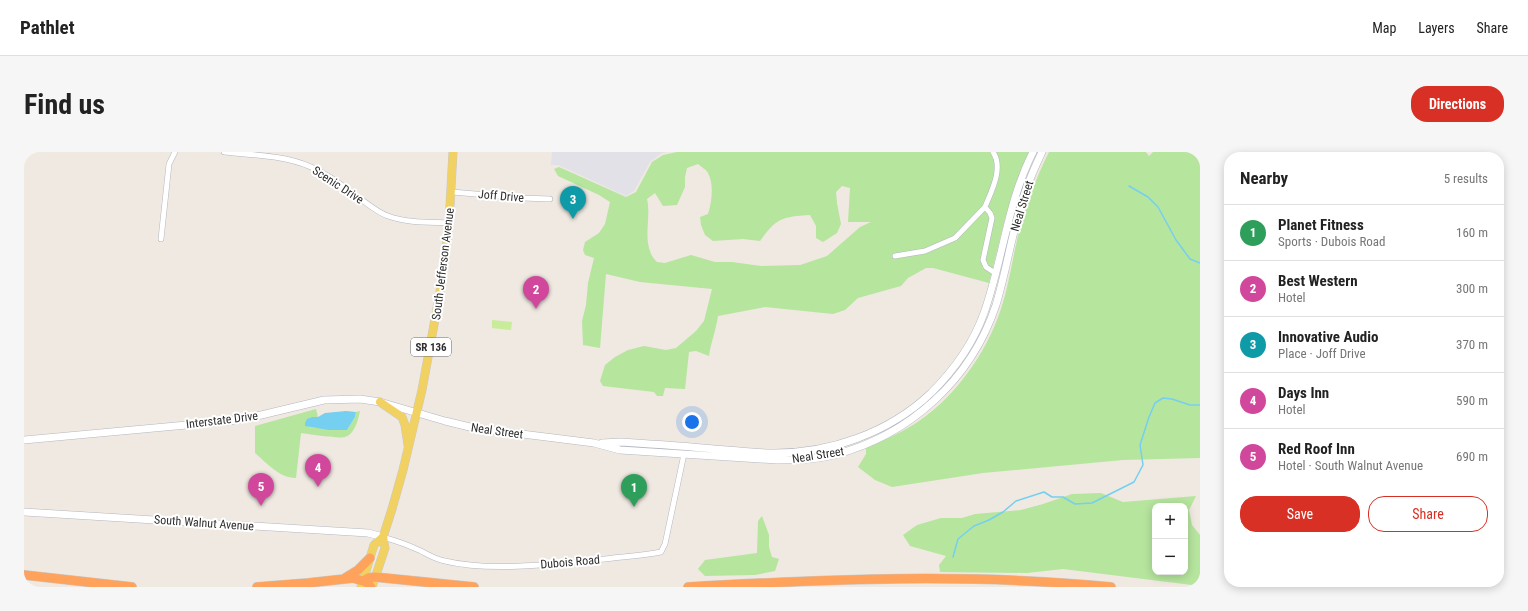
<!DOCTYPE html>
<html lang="en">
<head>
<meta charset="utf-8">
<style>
  :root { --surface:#fff; --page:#f6f6f6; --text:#222; --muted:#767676; --line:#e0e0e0; --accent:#d93025 }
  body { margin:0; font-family:"Roboto Condensed",sans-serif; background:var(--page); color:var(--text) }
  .controls { position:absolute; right:12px; bottom:12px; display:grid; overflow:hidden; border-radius:8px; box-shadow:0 2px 10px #0003 }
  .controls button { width:36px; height:36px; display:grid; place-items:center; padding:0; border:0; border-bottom:1px solid var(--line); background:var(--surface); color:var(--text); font:20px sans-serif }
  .you { position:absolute; left:668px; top:270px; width:14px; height:14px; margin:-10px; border:3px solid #fff; border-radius:50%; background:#1a73e8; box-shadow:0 0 0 6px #1a73e833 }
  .badge { display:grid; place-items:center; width:26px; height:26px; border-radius:50%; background:var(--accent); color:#fff; font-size:13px; font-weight:700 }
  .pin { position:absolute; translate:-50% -33px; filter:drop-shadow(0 1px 2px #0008) }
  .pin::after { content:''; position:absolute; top:21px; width:14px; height:12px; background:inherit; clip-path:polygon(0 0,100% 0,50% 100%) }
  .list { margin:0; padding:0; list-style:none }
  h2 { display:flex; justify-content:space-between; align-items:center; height:52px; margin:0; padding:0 16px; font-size:17px }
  h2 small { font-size:13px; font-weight:400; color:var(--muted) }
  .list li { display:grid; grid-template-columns:26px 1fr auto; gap:12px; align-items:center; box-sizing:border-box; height:56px; padding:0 16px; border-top:1px solid var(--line) }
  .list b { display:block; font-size:15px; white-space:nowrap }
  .list p { margin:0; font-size:13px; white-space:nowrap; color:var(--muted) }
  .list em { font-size:13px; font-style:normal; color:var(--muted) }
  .actions { display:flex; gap:8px; padding:12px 16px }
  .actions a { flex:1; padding:9px 0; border:1px solid var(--accent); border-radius:16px; text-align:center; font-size:14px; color:var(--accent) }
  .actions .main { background:var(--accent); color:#fff }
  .map { position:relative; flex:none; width:1176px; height:435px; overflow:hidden; border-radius:16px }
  header { display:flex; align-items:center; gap:24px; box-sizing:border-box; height:56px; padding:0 20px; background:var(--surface); border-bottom:1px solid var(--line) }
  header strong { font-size:19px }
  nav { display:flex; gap:22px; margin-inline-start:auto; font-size:14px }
  .intro { display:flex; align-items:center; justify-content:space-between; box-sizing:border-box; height:96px; padding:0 24px }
  h1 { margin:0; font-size:28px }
  .button { padding:10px 18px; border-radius:16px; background:var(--accent); color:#fff; font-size:14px; font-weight:700 }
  main { display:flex; gap:24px; padding:0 24px }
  aside { flex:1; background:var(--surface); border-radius:16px; box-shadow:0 2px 10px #0003 }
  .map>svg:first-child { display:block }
  .industrial { fill:#e3e1e8 }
  .green { fill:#b6e59e; fill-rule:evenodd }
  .pitch { fill:#c9ec9a }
  .water { fill:#75cff0 }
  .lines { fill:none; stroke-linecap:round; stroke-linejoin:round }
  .stream { stroke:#75cff0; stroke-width:1.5 }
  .street-casing { stroke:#b4b7c1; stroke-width:6 }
  .secondary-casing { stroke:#b4b7c1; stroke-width:8 }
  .primary-casing { stroke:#c9c9c9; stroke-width:9 }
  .highway-casing { stroke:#c9c9c9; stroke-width:10 }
  .street { stroke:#fff; stroke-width:5 }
  .secondary { stroke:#fff; stroke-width:7 }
  .primary { stroke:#f2d163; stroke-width:8 }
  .highway { stroke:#ffa35c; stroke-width:9 }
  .labels { text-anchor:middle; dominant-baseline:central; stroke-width:4; stroke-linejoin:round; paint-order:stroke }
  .shield { fill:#fff; stroke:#6d6d6d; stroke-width:1 }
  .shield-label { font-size:11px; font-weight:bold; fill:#2e2e2e }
  .street-label { font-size:12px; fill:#2e2e2e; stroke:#fff }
</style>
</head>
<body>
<header>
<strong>Pathlet</strong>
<nav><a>Map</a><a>Layers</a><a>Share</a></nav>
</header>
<div class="intro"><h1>Find us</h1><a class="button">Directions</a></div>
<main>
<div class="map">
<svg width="1176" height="435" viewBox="0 0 1176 435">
  <rect width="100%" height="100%" fill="#efe9e1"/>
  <!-- industrial -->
  <path class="industrial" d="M528,0H643L638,1L626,10L610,39L602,44L534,13H527Z"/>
  <!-- green -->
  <path class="green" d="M653,0H1005L994,26L981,67L965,131L909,116H902L884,126L877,134L834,146L821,158L809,162L741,155L694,164C692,178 687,190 685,204L672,199L665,200L661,237L641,236L639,244H633L630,240L579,234L576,229L581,213L591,205L604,198L620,194L642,198L652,196L672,179L680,169L688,137L616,130L582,122L576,196L559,193L558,169L562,153L564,131L570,106L561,103L559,98L561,90L575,81L581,72L586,50L575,43L534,24L530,17L535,15L602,45L612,40L628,10L639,3ZM674,12C677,15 682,17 684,21C690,32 688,50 684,62L676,65L677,73L681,83L689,89L719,87L736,89C753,66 757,65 786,63L792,74V86L799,90L813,81L817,72L813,51L812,40L818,34L826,36L824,70H847L836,75L803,104L776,113L737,114L708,110H691L667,103L641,111L633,110C630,107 627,103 626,99C620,83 627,64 623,47L631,41L639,54L653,53L661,35V25L663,16Z
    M1025,0H1122L1125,4L1129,0H1176V306L1099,308L959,321L868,335L851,328L834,315L842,302V296C858,289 874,282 889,273C926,250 957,209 973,168C983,143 987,115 993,88C1000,58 1011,28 1025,0Z
    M292,257L294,265H288L285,275L323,278L331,265L332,260L336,259C334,268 331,282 321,285C315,287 285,282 277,281L272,326C255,326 243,311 231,301V274Z
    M1077,341L1099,350L1172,344L1165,358L1168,373L1176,383V434L1039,417L1003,421L916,420L915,413L922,404L886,394L879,383L893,373L917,366H938L951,362L997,358L1019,352L1048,342ZM1131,354H1161V420H1131Z
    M738,364L745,383V395L748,405L755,407L751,419L731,423L681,424L674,417L681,408L733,401L734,369Z"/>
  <!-- pitch -->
  <path class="pitch" d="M468,168L488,170L487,178L468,176Z"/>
  <!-- water -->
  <path class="water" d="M322,259L332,260L331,265L323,278H305L281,274V271L283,267L288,265H294L301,261Z"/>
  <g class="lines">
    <!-- stream -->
    <path class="stream" d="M1105,34L1124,45L1134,55L1152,88L1166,107L1176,111
      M929,405L934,387L950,374L965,368L979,360L992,349L1020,340L1028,345H1039L1051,352L1068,351L1110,330L1119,313L1116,293L1125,265L1131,251L1139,246L1148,247L1166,253H1176"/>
    <defs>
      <path id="street" d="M200,0C228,3 260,3 287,15C303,22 317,32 331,43C342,50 352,60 364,64C383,71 406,70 425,71
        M969,0C980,16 967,40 961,55L966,61L968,66L959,108L962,115L971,121
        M428,40L498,46L526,47
        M137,87L145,12L151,0
        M871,104L901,99L931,86L961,55
        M359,385C369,388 380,391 390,396C401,400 409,407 421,409C465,420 528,412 573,408C594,405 616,404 637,400L641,392L660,302"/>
      <path id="secondary" d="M0,288L206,269L233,264L300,248L336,247L356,250L421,269L450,276L570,291L596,298L753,308C772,308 791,308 810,303C886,283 947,228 972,153C982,120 987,86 997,53C1002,35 1010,17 1018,0
        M578,291L597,290C628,292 659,294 690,297C709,298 728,301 747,301C805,302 865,281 907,241C930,218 949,192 960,161C979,108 983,51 1009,0
        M0,360L344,381L359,385"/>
      <path id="primary" d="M356,250L378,265L381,273L384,293
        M337,435L350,393L359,385L368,357L379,318L398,238L418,129L425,71L429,0
        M348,435L361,396L359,385"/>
      <path id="highway" d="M0,423L108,435
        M321,426L334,418L346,406
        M339,429L344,426L351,425L450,435
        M233,435L284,431L329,426L342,430L347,435
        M664,435C805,427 946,421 1087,435"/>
    </defs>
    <!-- street casing -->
    <use href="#street" class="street-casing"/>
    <!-- secondary casing -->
    <use href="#secondary" class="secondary-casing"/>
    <!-- primary casing -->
    <use href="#primary" class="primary-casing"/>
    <!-- highway casing -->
    <use href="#highway" class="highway-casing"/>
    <!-- street -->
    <use href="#street" class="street"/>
    <!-- secondary -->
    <use href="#secondary" class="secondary"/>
    <!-- primary -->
    <use href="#primary" class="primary"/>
    <!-- highway -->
    <use href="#highway" class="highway"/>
  </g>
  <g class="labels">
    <!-- shield labels -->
    <rect class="shield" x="387" y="186" width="40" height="18" rx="3"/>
    <g class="shield-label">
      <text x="407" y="195">SR 136</text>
    </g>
    <!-- street labels -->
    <g class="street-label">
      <text transform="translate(314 33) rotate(33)">Scenic Drive</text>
      <text transform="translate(477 44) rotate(5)">Joff Drive</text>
      <text transform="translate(998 54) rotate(-73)">Neal Street</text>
      <text transform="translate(419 112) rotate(-83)">South Jefferson Avenue</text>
      <text transform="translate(198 268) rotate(-7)">Interstate Drive</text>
      <text transform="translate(473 279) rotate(8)">Neal Street</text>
      <text transform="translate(794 303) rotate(-9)">Neal Street</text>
      <text transform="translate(180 371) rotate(4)">South Walnut Avenue</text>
      <text transform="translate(546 410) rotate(-5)">Dubois Road</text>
    </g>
  </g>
</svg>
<div class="controls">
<button>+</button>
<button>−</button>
</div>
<div class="you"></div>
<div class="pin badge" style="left:610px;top:355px;background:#2e9e5b">1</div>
<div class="pin badge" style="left:512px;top:157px;background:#d1479c">2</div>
<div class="pin badge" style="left:549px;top:67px;background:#0f9aa8">3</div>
<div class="pin badge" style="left:294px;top:335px;background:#d1479c">4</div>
<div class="pin badge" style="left:237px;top:354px;background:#d1479c">5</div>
</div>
<aside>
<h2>Nearby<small>5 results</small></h2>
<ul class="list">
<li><span class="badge" style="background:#2e9e5b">1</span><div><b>Planet Fitness</b><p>Sports · Dubois Road</p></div><em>160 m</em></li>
<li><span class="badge" style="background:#d1479c">2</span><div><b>Best Western</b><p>Hotel</p></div><em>300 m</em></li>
<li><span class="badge" style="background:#0f9aa8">3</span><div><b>Innovative Audio</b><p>Place · Joff Drive</p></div><em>370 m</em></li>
<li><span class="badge" style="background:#d1479c">4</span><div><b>Days Inn</b><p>Hotel</p></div><em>590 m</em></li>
<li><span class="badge" style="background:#d1479c">5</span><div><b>Red Roof Inn</b><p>Hotel · South Walnut Avenue</p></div><em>690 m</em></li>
</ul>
<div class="actions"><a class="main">Save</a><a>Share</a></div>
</aside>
</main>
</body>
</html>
